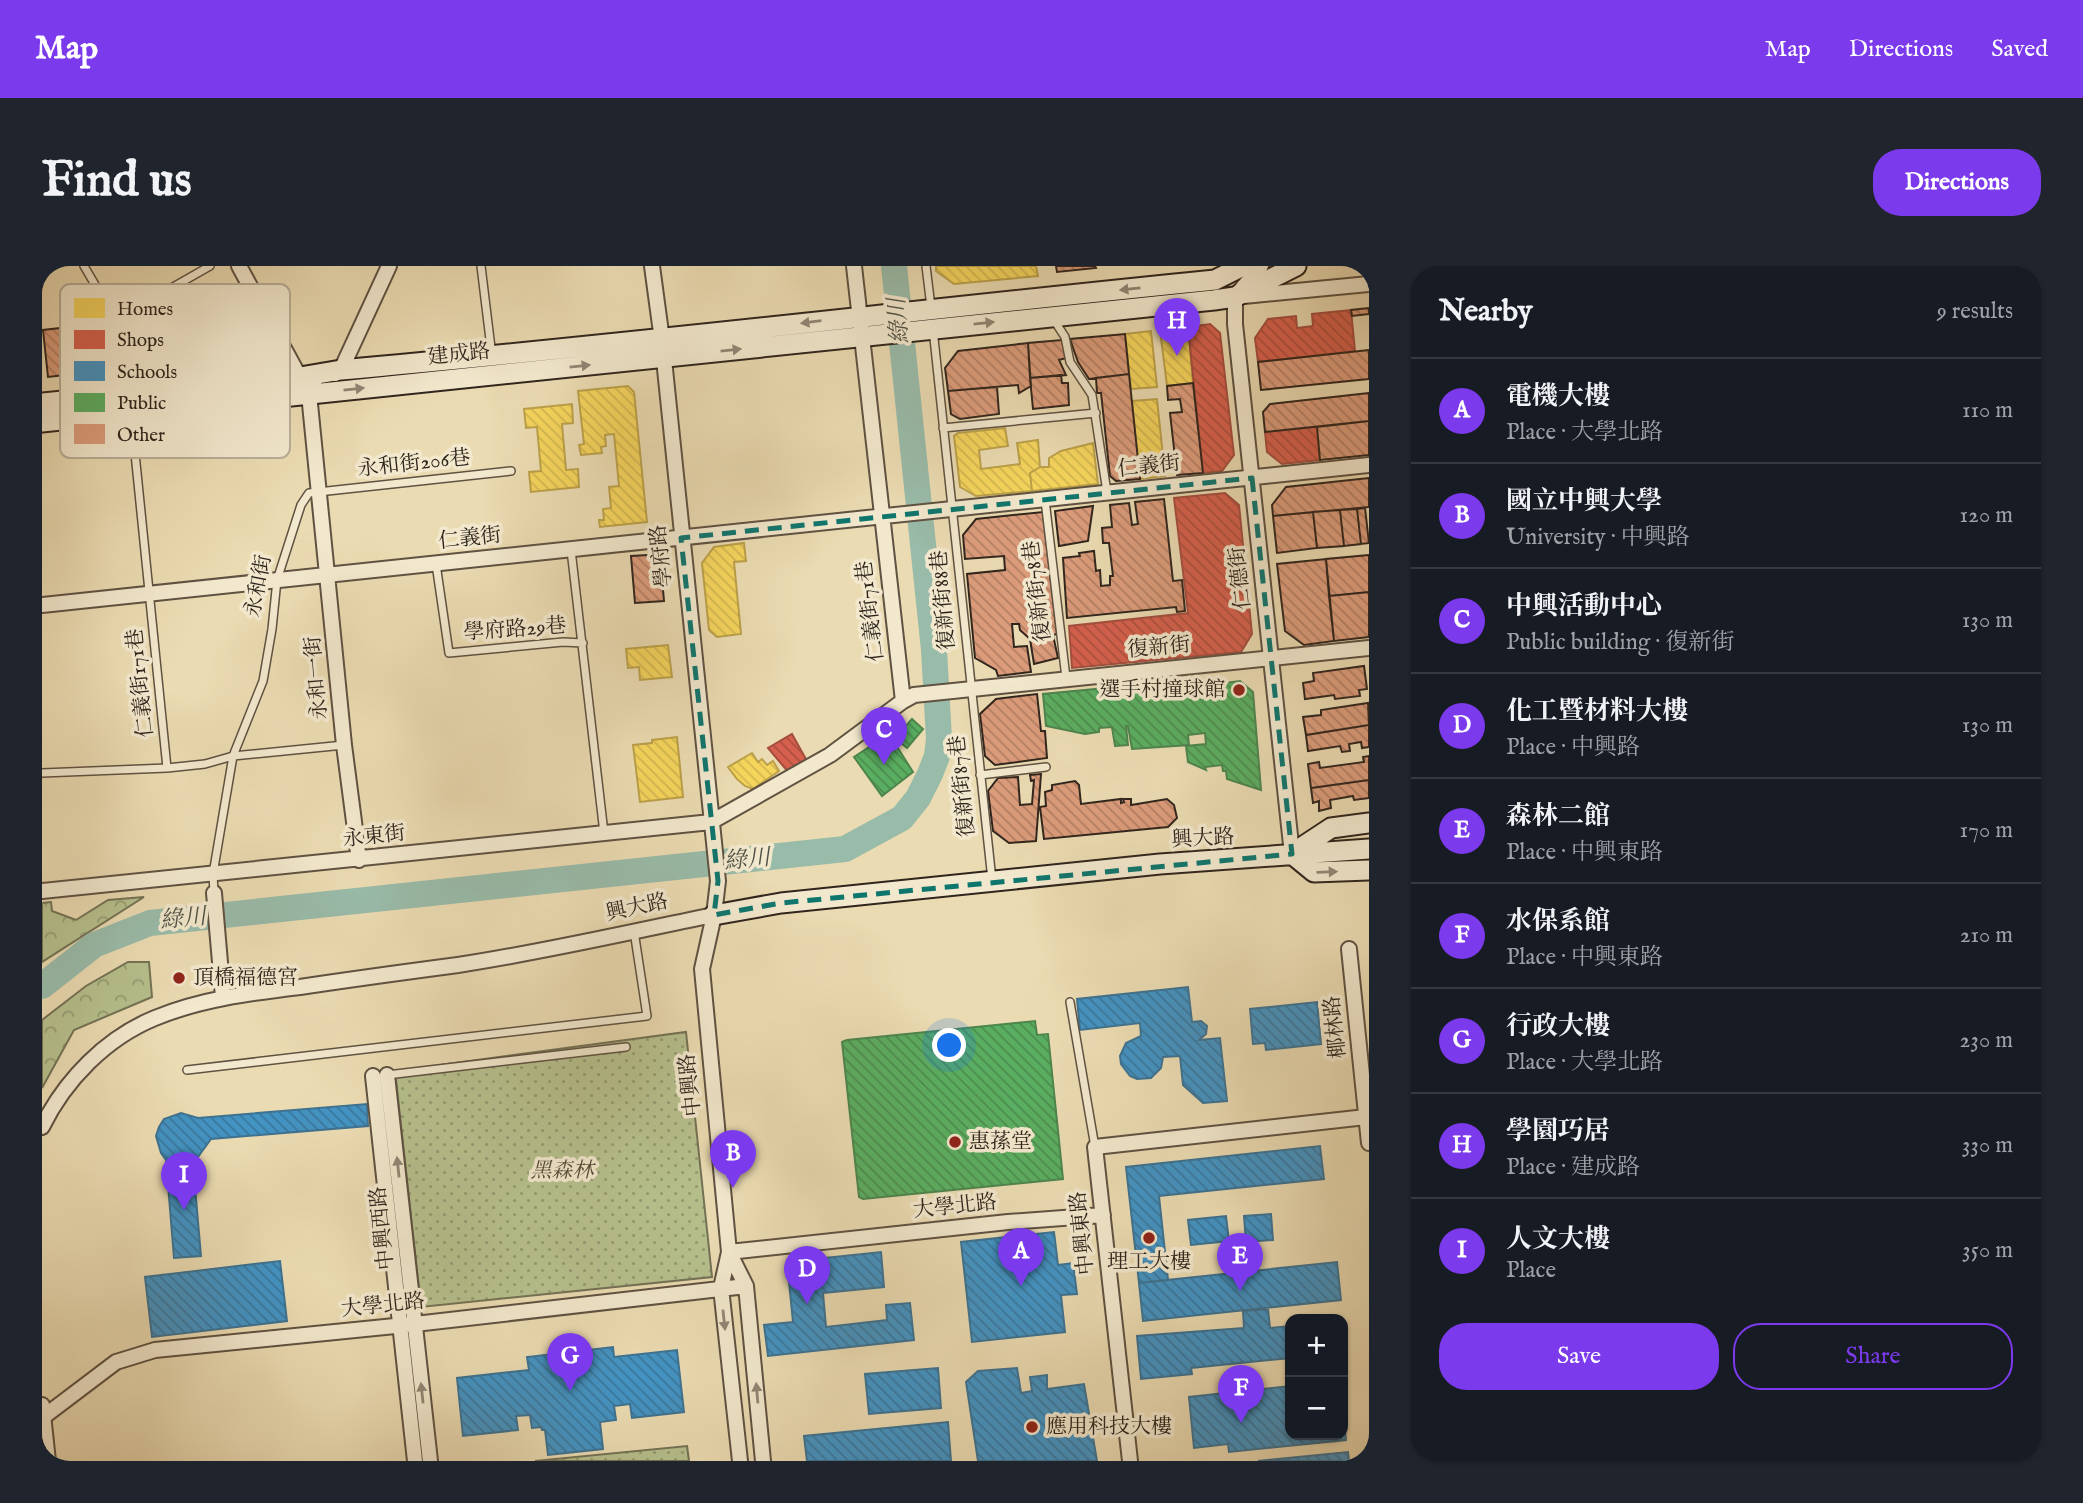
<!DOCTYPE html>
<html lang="en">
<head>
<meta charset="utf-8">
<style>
  :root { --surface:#171b24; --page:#20242c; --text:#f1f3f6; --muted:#9ea1a6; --line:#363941; --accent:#7c3aed }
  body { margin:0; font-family:"IM FELL English","Noto Serif TC",serif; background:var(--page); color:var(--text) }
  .controls { position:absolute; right:21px; bottom:21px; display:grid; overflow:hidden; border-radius:14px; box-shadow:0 2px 5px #0004 }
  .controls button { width:63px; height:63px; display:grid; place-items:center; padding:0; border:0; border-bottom:2px solid var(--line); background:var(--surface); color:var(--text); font:35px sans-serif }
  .you { position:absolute; left:908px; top:780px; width:24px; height:24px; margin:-18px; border:5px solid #fff; border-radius:50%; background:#1a73e8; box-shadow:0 0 0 10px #1a73e833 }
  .badge { display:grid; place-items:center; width:46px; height:46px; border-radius:50%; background:var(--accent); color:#fff; font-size:23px; font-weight:700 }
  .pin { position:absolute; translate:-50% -58px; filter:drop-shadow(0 2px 4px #0008) }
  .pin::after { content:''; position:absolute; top:37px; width:24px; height:21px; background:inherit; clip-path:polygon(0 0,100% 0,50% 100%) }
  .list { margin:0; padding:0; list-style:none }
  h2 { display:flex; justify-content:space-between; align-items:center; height:91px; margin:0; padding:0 28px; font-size:30px }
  h2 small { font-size:23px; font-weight:400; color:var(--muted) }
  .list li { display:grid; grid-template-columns:46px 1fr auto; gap:21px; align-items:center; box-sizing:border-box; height:105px; padding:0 28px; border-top:2px solid var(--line) }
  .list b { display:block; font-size:26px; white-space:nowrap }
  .list p { margin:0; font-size:23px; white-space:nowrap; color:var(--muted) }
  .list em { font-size:23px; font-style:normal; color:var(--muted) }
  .actions { display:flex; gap:14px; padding:21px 28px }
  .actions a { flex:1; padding:16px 0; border:2px solid var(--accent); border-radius:28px; text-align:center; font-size:24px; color:var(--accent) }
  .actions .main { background:var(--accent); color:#fff }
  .map { position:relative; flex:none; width:1327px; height:1195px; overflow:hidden; border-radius:28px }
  header { display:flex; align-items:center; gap:42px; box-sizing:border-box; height:98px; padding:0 35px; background:var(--accent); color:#fff }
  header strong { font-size:33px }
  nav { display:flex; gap:38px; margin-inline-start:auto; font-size:24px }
  .intro { display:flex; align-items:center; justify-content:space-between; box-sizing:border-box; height:168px; padding:0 42px }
  h1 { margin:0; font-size:49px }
  .button { padding:18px 32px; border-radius:28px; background:var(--accent); color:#fff; font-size:24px; font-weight:700 }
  main { display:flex; gap:42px; padding:0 42px }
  aside { flex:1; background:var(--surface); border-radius:28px; box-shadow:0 2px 5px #0004 }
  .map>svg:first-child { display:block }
  .grass { fill:url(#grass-dots); stroke:#737255; stroke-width:2 }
  .forest { fill:url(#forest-crowns); stroke:#737255; stroke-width:2 }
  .homes { fill:url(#homes-back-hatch); stroke:#bba049; stroke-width:2 }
  .shops { fill:url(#shops-back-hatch); stroke:#a44e3f; stroke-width:2 }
  .schools { fill:url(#schools-back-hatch); stroke:#3d7291; stroke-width:2 }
  .public { fill:url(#public-back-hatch); stroke:#4d854d; stroke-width:2 }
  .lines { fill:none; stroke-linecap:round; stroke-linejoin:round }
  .river { stroke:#99bba9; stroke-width:26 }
  .building { fill:url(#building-back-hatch); stroke:#30251d; stroke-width:2 }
  .lane-casing { stroke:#5f5242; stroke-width:10 }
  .street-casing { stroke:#5f5242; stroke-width:18 }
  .secondary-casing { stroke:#30251d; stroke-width:23 }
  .lane { stroke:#f2e8cd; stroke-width:7 }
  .street { stroke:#f2e8cd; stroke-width:14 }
  .secondary { stroke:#f2e8cd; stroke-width:19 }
  .oneway { fill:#918675 }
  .marked { fill:none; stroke:#0f766e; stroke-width:5; stroke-dasharray:14 9; stroke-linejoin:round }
  .poi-dot { fill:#8f2418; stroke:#f2e8cd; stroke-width:2.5 }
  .labels { text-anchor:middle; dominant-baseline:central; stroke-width:7; stroke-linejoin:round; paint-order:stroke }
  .street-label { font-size:21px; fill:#30251d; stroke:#f2e8cd }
  .poi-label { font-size:21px; fill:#30251d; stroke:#f2e8cd; text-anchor:start }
  .park-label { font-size:21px; font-style:italic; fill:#524c39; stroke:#f2e8cd }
  .water-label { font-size:23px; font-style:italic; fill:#505247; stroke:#f2e8cd }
  .key { fill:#f2e8cd; stroke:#b8ae98; stroke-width:2 }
  .key-label { font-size:19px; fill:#30251d }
</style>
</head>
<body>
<header>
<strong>Map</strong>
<nav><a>Map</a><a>Directions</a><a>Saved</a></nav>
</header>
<div class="intro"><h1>Find us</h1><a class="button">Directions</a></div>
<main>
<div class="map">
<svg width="1327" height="1195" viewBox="0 0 1327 1195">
  <defs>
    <pattern id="grass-dots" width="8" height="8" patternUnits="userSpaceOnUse" patternTransform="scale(1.75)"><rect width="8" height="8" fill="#b6c08d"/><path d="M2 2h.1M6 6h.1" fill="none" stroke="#949c73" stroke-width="1.8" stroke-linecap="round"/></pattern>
    <pattern id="forest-crowns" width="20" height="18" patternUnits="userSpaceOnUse" patternTransform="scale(1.75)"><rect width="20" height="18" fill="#b6c08d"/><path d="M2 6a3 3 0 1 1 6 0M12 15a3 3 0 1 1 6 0" fill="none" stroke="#949c73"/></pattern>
    <pattern id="homes-back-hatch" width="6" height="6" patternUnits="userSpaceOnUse" patternTransform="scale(1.75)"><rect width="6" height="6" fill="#f6d55c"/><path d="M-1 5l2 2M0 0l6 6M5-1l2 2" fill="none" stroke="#d3b750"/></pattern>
    <pattern id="shops-back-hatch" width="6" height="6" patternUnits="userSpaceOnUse" patternTransform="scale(1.75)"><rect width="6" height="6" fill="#d6604d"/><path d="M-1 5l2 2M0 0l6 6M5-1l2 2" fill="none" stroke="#ae4f3f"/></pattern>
    <pattern id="schools-back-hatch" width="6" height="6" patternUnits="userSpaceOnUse" patternTransform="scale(1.75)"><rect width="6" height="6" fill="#4393c3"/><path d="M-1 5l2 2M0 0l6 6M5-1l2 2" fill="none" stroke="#38789e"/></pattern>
    <pattern id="public-back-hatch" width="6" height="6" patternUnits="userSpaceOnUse" patternTransform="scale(1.75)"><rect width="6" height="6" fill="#5aae61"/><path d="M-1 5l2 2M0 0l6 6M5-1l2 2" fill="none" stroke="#4b8d4f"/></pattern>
    <pattern id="building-back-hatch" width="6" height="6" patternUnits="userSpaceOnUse" patternTransform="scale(1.75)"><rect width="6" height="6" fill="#dc9c7b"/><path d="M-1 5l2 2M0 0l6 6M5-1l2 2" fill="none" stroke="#b37f64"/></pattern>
  </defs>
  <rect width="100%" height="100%" fill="#ebdbb2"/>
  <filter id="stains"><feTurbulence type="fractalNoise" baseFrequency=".00286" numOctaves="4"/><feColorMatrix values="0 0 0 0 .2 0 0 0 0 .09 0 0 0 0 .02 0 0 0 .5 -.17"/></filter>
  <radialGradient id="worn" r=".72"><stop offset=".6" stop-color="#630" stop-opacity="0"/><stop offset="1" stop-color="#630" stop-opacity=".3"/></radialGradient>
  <!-- grass -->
  <path class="grass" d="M644,766L670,1011L379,1041L353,805Z
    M645,1180L647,1195H493Z"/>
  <!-- forest -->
  <path class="forest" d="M102,631L0,696V637L9,636L10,645L34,654L66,634Z
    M86,696H107L110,731L32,764L0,822V754L44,720Z"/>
  <!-- homes -->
  <path class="homes" d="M894,0H994L996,10L912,18L894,5Z
    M1146,61L1151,117L1125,120L1118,64Z
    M1109,65L1115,121L1089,123L1083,68Z
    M586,120L592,126L605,256L558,261L557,254H562L561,243L569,242L567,221L577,220L572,168L563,169L564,180L559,181L560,187L539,189L537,179L542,178L536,125Z
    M1115,133L1123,210L1098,213L1090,135Z
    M530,138L531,157L520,158L524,204L536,203L537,221L489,226L487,206L499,205L495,161L484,162L482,143Z
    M963,162L966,180L937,184L939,203L978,198L975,177L996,174L998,201L988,207L990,225L934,230L918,221L912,170L916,167Z
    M1051,177L1056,218L990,225L988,207L998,201H1007V192L1019,185Z
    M702,277L704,295L692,296L699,368L675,371L667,364L660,297L672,281Z
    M626,379L630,411L598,414L597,401L586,402L584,383Z
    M635,471L641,531L598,536L591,479L610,477V474Z
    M710,487L716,496L720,493L725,499L731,495L737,505L711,523L703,520L695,513L686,501Z"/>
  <!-- shops -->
  <path class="shops" d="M1309,44L1313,85L1216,96L1213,72L1226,53L1254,50L1255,62L1271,60L1270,48Z
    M1168,58L1178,67L1192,189L1180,205L1161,207L1146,61Z
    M1275,161L1278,194L1240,198L1225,186L1223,166Z
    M1183,227L1197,239L1210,368L1199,386L1030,402L1027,360L1146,347L1132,232Z
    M750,468L765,495L747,507L726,482Z"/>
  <!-- schools -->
  <path class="schools" d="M1146,721L1150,756L1159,755L1165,760L1164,768L1157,774L1178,772L1185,835L1161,837L1141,819L1138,790L1121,791L1119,802L1109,812L1095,813L1088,810L1079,798L1078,790L1084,777L1099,770L1098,757L1038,764L1035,733Z
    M1275,736L1279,778L1224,784L1223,777L1211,778L1208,743Z
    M325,838L326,860L169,873L151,898L159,990L132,992L124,894L119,887L114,870L117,861L122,853L139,847L156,852Z
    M1278,880L1282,913L1117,930L1126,1014L1097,1017L1084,901Z
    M1229,948L1231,974L1204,976L1202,950Z
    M1184,950L1187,975L1149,979L1146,954Z
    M1012,966L1016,999L1031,997L1035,1028L1019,1029L1023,1066L930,1076L919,976Z
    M839,986L842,1021L781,1027L784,1061L845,1054L844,1039L868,1037L872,1074L726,1090L722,1059L751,1056L745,996Z
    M238,995L245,1055L110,1071L103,1011Z
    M1295,996L1299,1034L1101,1055L1097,1017Z
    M1226,1043L1228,1062L1248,1060V1092L1149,1102L1150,1108L1099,1113L1095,1070L1202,1062L1201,1045Z
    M571,1081L572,1091L635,1084L642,1146L590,1152L588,1138L572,1140L574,1154L558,1156L561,1183L506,1189L503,1164H500L499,1161L490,1162L488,1149L474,1150L476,1164L421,1170L415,1112L487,1104L485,1091Z
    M896,1102L899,1142L827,1148L823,1108Z
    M975,1102L979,1127L990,1125L988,1111L1005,1109V1123L1042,1118L1055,1195H936L924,1116L936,1105Z
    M1248,1120V1169H1301V1145L1304,1174L1187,1186L1186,1178L1152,1182L1147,1131Z
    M906,1156L909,1195H765L762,1170Z
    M1306,1186L1307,1195H1216Z"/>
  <!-- public -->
  <path class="public" d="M1158,413L1159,420L1198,415L1211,426L1219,524L1185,513L1184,505H1181L1180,499L1163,501L1164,504L1146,496L1144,480L1164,478L1163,467L1146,469L1147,479L1090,483L1086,460H1084L1086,479L1073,480L1070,461L1057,462V466L1043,468L1004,460L1001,428Z
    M870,453L881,463L865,482L853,472Z
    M847,468L871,506L840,530L812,491Z
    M993,755L995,769L1006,768L1021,913L821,933L817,931L800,776L805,774Z"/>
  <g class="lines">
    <!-- river -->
    <path class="river" d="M0,720L52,679L108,657L803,583L860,552L876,532L888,508L895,490L897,473L892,384L852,0"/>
  </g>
  <!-- building -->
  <path class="building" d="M1014,0H1053L1054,2L1015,6Z
    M1327,42V48L1310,50L1309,44Z
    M71,56L73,75L82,73L85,102L6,111L1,64Z
    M1083,68L1087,108L1047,113L1036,96L1028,73Z
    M1020,74L1024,92L1017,94L1024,109L988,112L986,77Z
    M986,77L989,120L977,127L976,119L906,125L903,102L916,85Z
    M1327,84V113L1219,124L1216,96Z
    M1087,108L1098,213L1074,215L1068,210L1059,127H1055L1054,112Z
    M1019,109L1020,117H1026L1027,139L991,143L988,112Z
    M1151,117L1161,207L1135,209L1128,147L1140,146L1138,133L1126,134L1125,120Z
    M955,121L957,148L918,153L909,148L906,125Z
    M1327,127V155L1223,166L1221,146L1228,138Z
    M1327,155V189L1278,194L1275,161Z
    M1327,212V241L1231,250L1230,239L1244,221Z
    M1122,233L1131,315L1140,314L1143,345L1135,346L1134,341L1025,352L1021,292L1038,290L1037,287L1052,285L1054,305L1058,304L1059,320L1068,319V310H1071L1067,277H1061L1060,262L1070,261L1068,239L1087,237L1090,259L1096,258L1093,236Z
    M1051,240L1046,275L1017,280L1013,245Z
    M1323,242L1327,277L1319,278L1315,243Z
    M1315,243L1319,278L1302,280L1298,244Z
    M1298,244L1302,280L1275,282L1271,246Z
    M1001,246L1015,368L1011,369L1016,392L992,398L988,373L978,364L977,358H970L972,381L985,380L989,406L956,410L954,404L933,392L925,308L963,304L962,290L923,293L921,269L934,253Z
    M1271,246L1275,282L1235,287L1231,250Z
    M606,289L619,302L622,335L593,337L589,290Z
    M1327,289V326L1287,330L1284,293Z
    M1284,293L1292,375L1262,379L1243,365L1235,298Z
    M1327,326V371L1292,375L1287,330Z
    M1322,400L1325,423L1317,424L1318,430L1293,433L1292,429L1263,433L1261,417L1272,415L1271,407Z
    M995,428L999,465H1003L1005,492L953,499L943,490L938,448L954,433Z
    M1326,437L1327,459L1264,469L1261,451L1279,449V444Z
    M1327,459V481L1320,482L1319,476L1307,478L1308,485L1300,486L1298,480L1266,485L1264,469Z
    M1327,490V514L1269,522L1266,498L1277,496L1278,502L1322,496L1321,491Z
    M999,508L994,575L967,577L951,565L946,525L956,512L976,511L978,539L990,538L992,514L989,515L988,509Z
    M1327,514V532L1312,534L1311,530L1288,534L1289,542L1277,545V535L1271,537L1269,522Z
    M1033,515L1037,519L1039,538L1079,533V537L1082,536L1081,533H1089V539L1125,533L1132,539L1135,552L1126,561L1002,573L998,541L1004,540L1003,526L1010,524V519Z"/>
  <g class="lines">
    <defs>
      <path id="lane" d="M42,0L59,29L65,34L78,40L96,41L168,0
        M439,0L450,90
        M884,0L889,41
        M1012,54L1023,71L1028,96L1050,129L1065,226
        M891,63L950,614
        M89,148L125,502
        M901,162L1054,147
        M1003,234L1024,412
        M529,284L562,567
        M394,298L407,387L521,376L541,377
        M0,507L125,502L163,498L191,490L302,479
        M938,509L1004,501
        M172,627L171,608L191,490L221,415L230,363L235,314L259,239L267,227L469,205
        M1028,736L1053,881
        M145,804L605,750L592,665
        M345,809L584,781"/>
      <path id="street" d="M197,0L262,119
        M610,0L620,74L676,615L672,649L660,703L687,986L679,1022L698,1195
        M812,0L861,435
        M1197,26L1219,0
        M1202,30L1327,18
        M1193,31V58L1250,588
        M293,108L299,104L347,0
        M274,122L267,128L302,479L317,594
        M0,339L1327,199
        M0,625L669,556L788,489L861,435L872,429L1327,382
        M172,627L181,731
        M1307,683L1327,877
        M345,809L388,1195
        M331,810L373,1195
        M0,861C23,814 64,772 113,752C159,733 208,727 258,721C311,713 363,706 416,699C502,686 587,666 672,649
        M687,986L966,956L1061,949
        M687,986L704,1020L721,1195
        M0,1139L6,1195
        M0,1152L74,1096L113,1084L373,1058L704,1020
        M1088,1195L1053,881L1324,851"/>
      <path id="secondary" d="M0,137L258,111L299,104C591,78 882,43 1173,14L1201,0
        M0,156L1172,34L1193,31L1254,0
        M1251,587L1289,562L1327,557
        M1250,588L1272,606L1327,604
        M672,649L739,637L1118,598L1327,583"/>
    </defs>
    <!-- lane casing -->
    <use href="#lane" class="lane-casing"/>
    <!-- street casing -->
    <use href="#street" class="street-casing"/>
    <!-- secondary casing -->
    <use href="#secondary" class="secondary-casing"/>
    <!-- lane -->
    <use href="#lane" class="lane"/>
    <!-- street -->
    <use href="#street" class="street"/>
    <!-- secondary -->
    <use href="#secondary" class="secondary"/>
  </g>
  <!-- one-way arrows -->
  <defs><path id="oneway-solid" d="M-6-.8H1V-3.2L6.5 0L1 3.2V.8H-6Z" transform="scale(1.75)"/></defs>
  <g class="oneway">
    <use href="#oneway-solid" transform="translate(1088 23) rotate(174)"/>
    <use href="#oneway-solid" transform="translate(769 56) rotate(173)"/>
    <use href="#oneway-solid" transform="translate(942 57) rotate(-6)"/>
    <use href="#oneway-solid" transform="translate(689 84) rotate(-6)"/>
    <use href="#oneway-solid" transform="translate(538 100) rotate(-6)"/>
    <use href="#oneway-solid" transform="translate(312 123) rotate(-6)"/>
    <use href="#oneway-solid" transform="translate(1285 606) rotate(-2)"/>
    <use href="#oneway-solid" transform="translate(356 901) rotate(-96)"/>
    <use href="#oneway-solid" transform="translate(682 1054) rotate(84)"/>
    <use href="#oneway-solid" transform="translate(380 1127) rotate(-96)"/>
    <use href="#oneway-solid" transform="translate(715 1127) rotate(-95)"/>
  </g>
  <!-- marked area -->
  <path class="marked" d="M1210,212L1250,588L739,637L672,649L676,615L639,272Z"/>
  <!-- markers -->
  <g class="poi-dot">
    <circle cx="1197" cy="424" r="7"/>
    <circle cx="137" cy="712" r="7"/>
    <circle cx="913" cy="876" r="7"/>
    <circle cx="1107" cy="972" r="7"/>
    <circle cx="990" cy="1161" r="7"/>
  </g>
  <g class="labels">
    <!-- street labels -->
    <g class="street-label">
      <text transform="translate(417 89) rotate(-6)">建成路</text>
      <text transform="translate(372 198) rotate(-6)">永和街206巷</text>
      <text transform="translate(1107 201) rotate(-6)">仁義街</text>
      <text transform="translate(428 273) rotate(-6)">仁義街</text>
      <text transform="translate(620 290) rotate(-96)">學府路</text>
      <text transform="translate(1199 312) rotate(-96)">仁德街</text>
      <text transform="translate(217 320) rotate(-79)">永和街</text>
      <text transform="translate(996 325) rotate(-97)">復新街78巷</text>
      <text transform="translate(902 334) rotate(-95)">復新街88巷</text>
      <text transform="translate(829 345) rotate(-97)">仁義街71巷</text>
      <text transform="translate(473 364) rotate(-4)">學府路29巷</text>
      <text transform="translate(1117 382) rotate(-5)">復新街</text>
      <text transform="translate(275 412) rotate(-95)">永和一街</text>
      <text transform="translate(99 417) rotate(-96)">仁義街171巷</text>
      <text transform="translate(921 520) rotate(-96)">復新街87巷</text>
      <text transform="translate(332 571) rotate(-6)">永東街</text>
      <text transform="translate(1161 573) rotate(-3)">興大路</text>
      <text transform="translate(595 642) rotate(-12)">興大路</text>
      <text transform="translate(1294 761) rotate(-96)">椰林路</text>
      <text transform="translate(649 819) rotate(-96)">中興路</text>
      <text transform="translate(913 941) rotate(-6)">大學北路</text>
      <text transform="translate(341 962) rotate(-96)">中興西路</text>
      <text transform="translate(1041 967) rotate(-96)">中興東路</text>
      <text transform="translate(341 1040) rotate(-6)">大學北路</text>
    </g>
    <!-- poi labels -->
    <g class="poi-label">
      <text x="1183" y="424" text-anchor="end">選手村撞球館</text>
      <text x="151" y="712">頂橋福德宮</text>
      <text x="927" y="876">惠蓀堂</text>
      <text x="1107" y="996" text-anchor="middle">理工大樓</text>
      <text x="1004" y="1161">應用科技大樓</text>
    </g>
    <!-- park labels -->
    <g class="park-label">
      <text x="520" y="905">黑森林</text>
    </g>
    <!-- water labels -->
    <g class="water-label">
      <text transform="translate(857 55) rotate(-95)">綠川</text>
      <text transform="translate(705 594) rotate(-6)">綠川</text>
      <text transform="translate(141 653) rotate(-6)">綠川</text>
    </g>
  </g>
  <!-- legend -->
  <rect x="18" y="18" width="230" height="174" rx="10" class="key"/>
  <rect x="32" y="32" width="31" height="20" fill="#f6d55c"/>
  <rect x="32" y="64" width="31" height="19" fill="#d6604d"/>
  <rect x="32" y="95" width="31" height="20" fill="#4393c3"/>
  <rect x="32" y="127" width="31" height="19" fill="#5aae61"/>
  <rect x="32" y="158" width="31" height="20" fill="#dc9c7b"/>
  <g class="key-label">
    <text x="75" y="49">Homes</text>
    <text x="75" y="80">Shops</text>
    <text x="75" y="112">Schools</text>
    <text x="75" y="143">Public</text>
    <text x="75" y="175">Other</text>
  </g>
  <rect width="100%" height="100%" filter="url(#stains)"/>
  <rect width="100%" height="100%" fill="url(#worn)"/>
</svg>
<div class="controls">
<button>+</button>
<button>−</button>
</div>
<div class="you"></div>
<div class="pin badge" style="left:979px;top:1020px">A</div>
<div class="pin badge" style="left:691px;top:922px">B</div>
<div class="pin badge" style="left:842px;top:499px">C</div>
<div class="pin badge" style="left:765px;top:1038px">D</div>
<div class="pin badge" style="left:1198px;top:1025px">E</div>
<div class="pin badge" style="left:1199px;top:1157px">F</div>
<div class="pin badge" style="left:528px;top:1125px">G</div>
<div class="pin badge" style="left:1135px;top:90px">H</div>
<div class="pin badge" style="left:142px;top:944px">I</div>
</div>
<aside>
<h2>Nearby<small>9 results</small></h2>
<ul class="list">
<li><span class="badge">A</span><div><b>電機大樓</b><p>Place · 大學北路</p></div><em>110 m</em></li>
<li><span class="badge">B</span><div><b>國立中興大學</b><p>University · 中興路</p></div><em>120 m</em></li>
<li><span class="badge">C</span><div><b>中興活動中心</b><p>Public building · 復新街</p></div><em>130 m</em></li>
<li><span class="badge">D</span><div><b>化工暨材料大樓</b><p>Place · 中興路</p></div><em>130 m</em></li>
<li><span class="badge">E</span><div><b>森林二館</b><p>Place · 中興東路</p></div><em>170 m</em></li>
<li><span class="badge">F</span><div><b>水保系館</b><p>Place · 中興東路</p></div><em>210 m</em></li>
<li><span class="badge">G</span><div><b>行政大樓</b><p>Place · 大學北路</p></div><em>230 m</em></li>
<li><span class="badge">H</span><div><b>學園巧居</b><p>Place · 建成路</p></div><em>330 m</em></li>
<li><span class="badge">I</span><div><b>人文大樓</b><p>Place</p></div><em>350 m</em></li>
</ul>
<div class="actions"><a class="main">Save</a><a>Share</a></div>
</aside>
</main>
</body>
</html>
